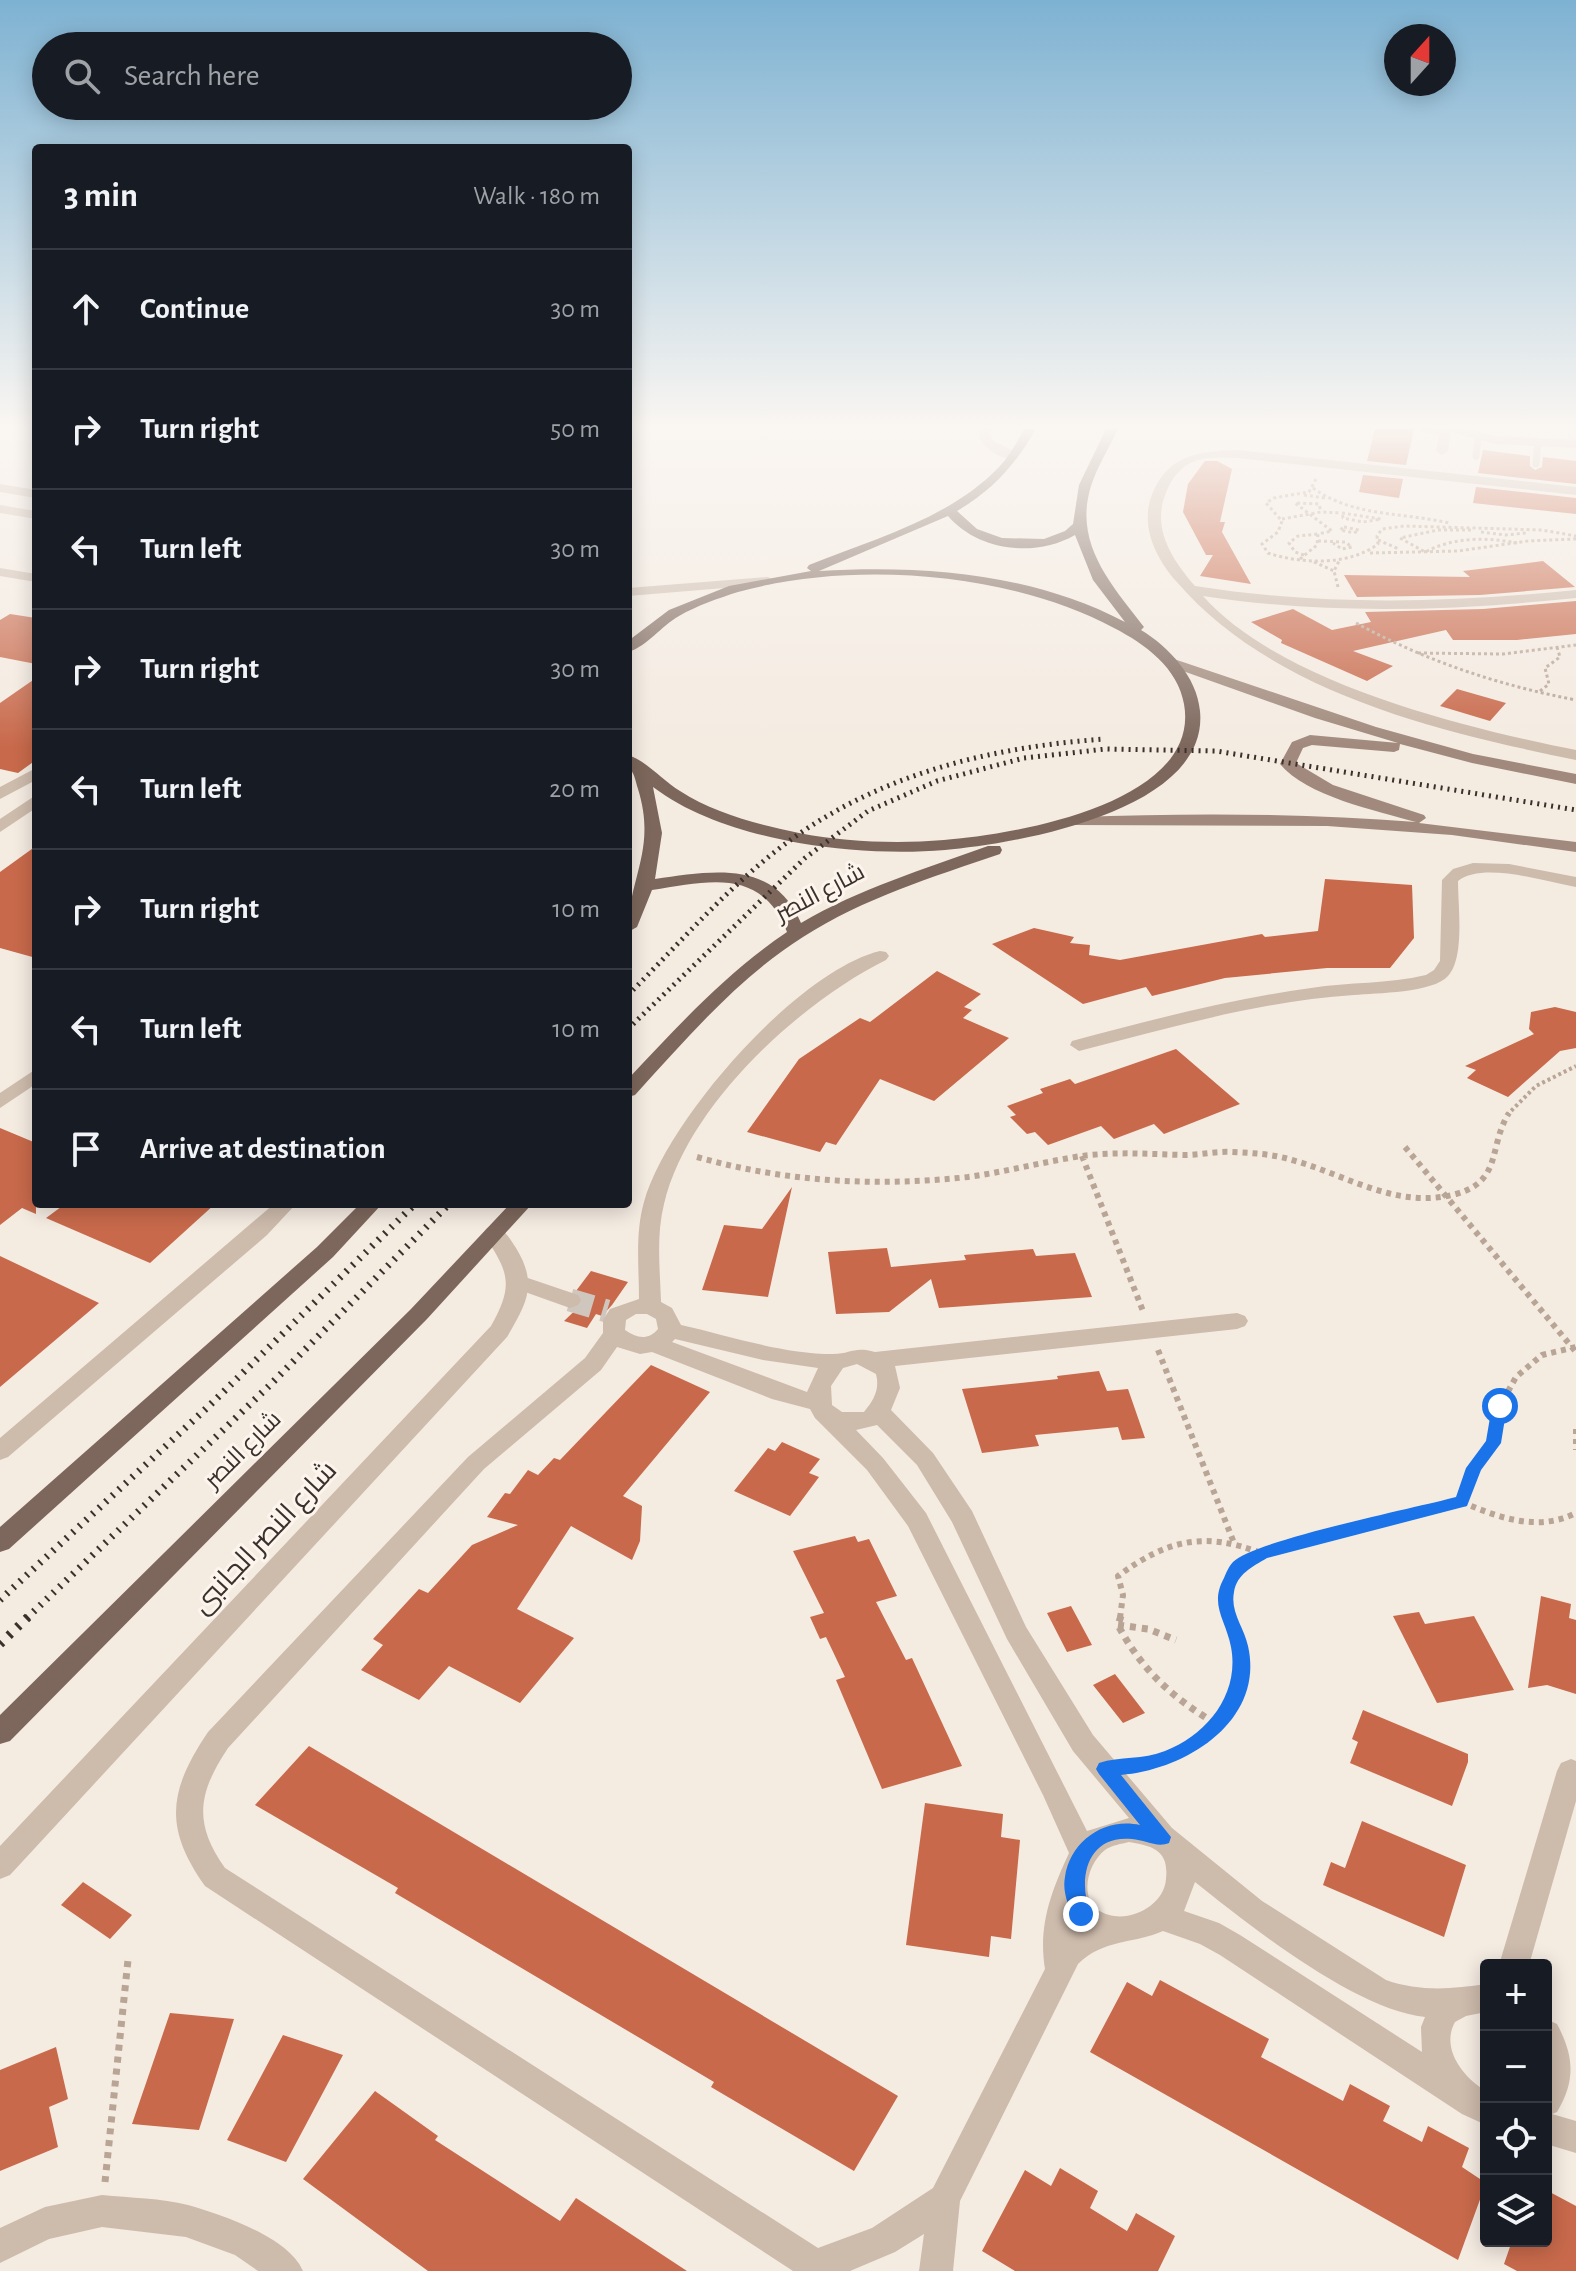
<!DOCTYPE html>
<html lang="en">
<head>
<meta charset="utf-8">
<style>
  :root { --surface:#171b24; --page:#20242c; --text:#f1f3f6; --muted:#9ea1a6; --line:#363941 }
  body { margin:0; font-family:"Alegreya Sans",Cairo,sans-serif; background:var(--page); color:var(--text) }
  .controls { position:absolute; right:24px; bottom:24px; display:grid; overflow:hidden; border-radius:8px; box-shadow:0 4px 20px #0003 }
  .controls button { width:72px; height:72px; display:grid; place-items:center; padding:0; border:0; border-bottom:2px solid var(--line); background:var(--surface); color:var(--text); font:40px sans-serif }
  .compass { position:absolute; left:1384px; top:24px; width:72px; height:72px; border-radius:50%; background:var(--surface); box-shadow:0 4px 20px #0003; rotate:21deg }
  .stop { position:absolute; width:24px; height:24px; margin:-18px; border:6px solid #1a73e8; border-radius:50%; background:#fff }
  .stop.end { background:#1a73e8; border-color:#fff; box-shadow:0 2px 8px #0008 }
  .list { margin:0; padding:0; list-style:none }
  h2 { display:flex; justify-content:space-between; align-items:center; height:104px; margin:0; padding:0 32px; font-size:34px }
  h2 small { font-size:26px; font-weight:400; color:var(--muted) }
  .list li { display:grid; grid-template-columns:52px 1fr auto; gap:24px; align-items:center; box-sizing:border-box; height:120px; padding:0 32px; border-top:2px solid var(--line) }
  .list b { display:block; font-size:30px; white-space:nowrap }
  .list em { font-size:26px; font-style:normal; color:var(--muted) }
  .icon { flex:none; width:44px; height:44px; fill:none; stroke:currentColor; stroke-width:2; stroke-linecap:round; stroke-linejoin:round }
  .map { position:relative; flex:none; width:1576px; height:2271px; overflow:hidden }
  .search { position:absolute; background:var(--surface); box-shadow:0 4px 20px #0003; left:32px; top:32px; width:600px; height:88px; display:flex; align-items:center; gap:20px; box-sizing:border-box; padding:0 28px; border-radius:44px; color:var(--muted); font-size:30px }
  .panel { position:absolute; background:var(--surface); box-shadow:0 4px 20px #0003; left:32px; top:144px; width:600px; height:1064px; border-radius:8px }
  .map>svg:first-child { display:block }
  .building { fill:#c8694b }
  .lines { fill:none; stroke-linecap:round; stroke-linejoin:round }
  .minor-tunnel { stroke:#cfc6bd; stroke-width:23; stroke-dasharray:23 11; stroke-linecap:butt }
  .path-far3 { stroke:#b9a596; stroke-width:3; stroke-dasharray:3 3; stroke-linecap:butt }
  .path-far2 { stroke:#b9a596; stroke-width:4; stroke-dasharray:3 3; stroke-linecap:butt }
  .path-far1 { stroke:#b9a596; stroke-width:6; stroke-dasharray:5 5; stroke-linecap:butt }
  .path { stroke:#b9a596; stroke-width:7; stroke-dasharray:6 6; stroke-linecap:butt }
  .service { stroke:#cdbbac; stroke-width:7 }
  .minor { fill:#cdbbac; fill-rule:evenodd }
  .tertiary { fill:#cdbbac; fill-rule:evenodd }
  .secondary { fill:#a18a7d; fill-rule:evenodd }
  .primary { fill:#7d675c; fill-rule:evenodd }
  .rail-far2 { stroke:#3b302b; stroke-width:5; stroke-dasharray:2 5; stroke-linecap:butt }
  .rail-far1 { stroke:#3b302b; stroke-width:7; stroke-dasharray:2 7; stroke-linecap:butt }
  .rail { stroke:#3b302b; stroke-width:9; stroke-dasharray:3 9; stroke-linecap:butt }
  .route { fill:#1a73e8 }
  .labels { text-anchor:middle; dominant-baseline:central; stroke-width:6; stroke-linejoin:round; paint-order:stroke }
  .street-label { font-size:24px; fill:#3b302b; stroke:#fbf5ee }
  .near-street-label { font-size:28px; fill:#3b302b; stroke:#fbf5ee }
</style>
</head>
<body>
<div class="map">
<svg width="1576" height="2271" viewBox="0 0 1576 2271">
  <rect width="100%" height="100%" fill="#f4ebe1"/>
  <!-- building -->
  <path class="building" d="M1375,429H1414L1406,465L1367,461Z
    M1483,450L1530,456V466L1535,470L1542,467L1543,457L1576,461V484L1478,473Z
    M1205,461H1217L1232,469L1220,522H1225L1222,532L1251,584L1200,576L1213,555H1206L1183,512L1188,484Z
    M1363,475L1403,479L1399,498L1359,492Z
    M1476,487L1576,498V514L1473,503Z
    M1543,561L1575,587L1480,595L1357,597L1344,575L1470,577L1463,571Z
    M1576,601V634L1517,640H1453L1446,630L1353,651L1393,666L1367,681L1281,643L1282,640L1251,622L1293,609L1332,630L1371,622L1365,612L1483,609Z
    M10,614L36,618V664L0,657V620Z
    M36,678V760L18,773L0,769V703Z
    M1457,689L1506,703L1490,721L1440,706Z
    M36,846V958L0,948V872Z
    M1325,879L1412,885L1414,938L1390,968H1327L1225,978L1152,996L1146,987L1083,1004L992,944L1034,928L1074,937L1070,943L1090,945L1089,955L1120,960L1262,934L1265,937L1318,931Z
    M937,971L981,994L964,1007L972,1010L963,1018L1009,1038L934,1101L880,1079L836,1145L826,1142L820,1152L747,1132L799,1059L860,1018L870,1022Z
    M1555,1007L1576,1012V1048L1560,1051L1508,1097L1467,1078L1476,1070L1465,1066L1534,1034L1529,1029L1531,1012Z
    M1176,1049L1240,1104L1164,1134L1154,1124L1114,1139L1101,1126L1048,1145L1035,1132L1027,1134L1010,1117L1016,1115L1007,1106L1043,1093L1040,1089L1070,1079L1075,1084Z
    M0,1128L36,1143V1214L22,1208L0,1225Z
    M792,1187L768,1297L702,1290L724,1225L762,1229Z
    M65,1204H215L150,1263L46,1218Z
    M887,1248L891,1267L966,1260L964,1255L1033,1249L1036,1256L1075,1253L1092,1297L939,1308L931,1279L889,1312L836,1314L828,1252Z
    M0,1256L99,1303L0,1387Z
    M591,1271L628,1282L612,1305L602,1316L596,1314L587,1328L564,1321L584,1302L576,1291Z
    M651,1365L710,1392L623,1496L642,1506L640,1541L632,1560L571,1526L517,1609L574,1638L520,1703L449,1666L419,1700L361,1670L383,1645L373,1639L419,1589L428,1593L472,1545L518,1525L487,1517L505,1493L510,1494L528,1470L538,1475L554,1458L560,1460Z
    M1099,1371L1107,1391L1128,1389L1145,1438L1122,1440L1118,1427L1035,1435L1039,1446L982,1453L962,1389L1058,1379L1057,1376Z
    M782,1442L820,1459L809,1473L819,1477L790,1516L734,1491L768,1448L775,1451Z
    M855,1536L858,1542L869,1539L897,1596L876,1602L906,1660L912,1658L962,1766L882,1789L836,1680L845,1677L826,1637L820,1639L810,1617L824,1613L793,1551Z
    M1541,1596L1571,1604L1569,1618L1576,1620V1694L1547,1685L1528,1688Z
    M1071,1606L1092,1645L1067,1652L1047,1613Z
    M1419,1612L1425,1624L1474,1616L1514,1690L1437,1703L1393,1616Z
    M1115,1674L1145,1713L1123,1723L1093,1685Z
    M1363,1710L1468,1754V1762L1452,1806L1350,1763L1358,1742L1352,1739Z
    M309,1746L898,2096L854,2171L711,2087L714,2082L395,1893L398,1888L255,1805Z
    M925,1803L1003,1814L1001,1837L1020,1840L1011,1939L991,1936L989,1957L906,1945Z
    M1362,1821L1466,1865L1444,1937L1323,1885L1331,1862L1345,1868Z
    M83,1882L132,1915L110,1939L61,1905Z
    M1160,1980L1269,2039L1261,2057L1343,2101L1350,2084L1390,2106L1383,2121L1422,2142L1428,2126L1469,2148L1462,2167L1486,2183L1458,2260L1090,2052L1127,1982L1152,1996Z
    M170,2013L234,2019L199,2130L132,2124Z
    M283,2035L343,2055L286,2162L227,2140Z
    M56,2047L68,2099L49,2107L58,2147L0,2171V2070Z
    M375,2091L438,2136L435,2140L560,2221L576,2198L687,2271H428L303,2179Z
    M1060,2168L1098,2191L1090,2208L1127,2231L1136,2213L1175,2236L1158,2271H1015L982,2251L1025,2170L1051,2186Z
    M1546,2190L1576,2206V2271H1517L1504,2264L1512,2241H1546Z"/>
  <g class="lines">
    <!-- minor-tunnel -->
    <path class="minor-tunnel" d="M570,1300L607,1311"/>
    <!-- path-far3 -->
    <path class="path-far3" d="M1316,479L1309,492L1274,498L1266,503L1282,521L1278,532L1262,544L1268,553C1301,564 1349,566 1378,544L1377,536L1382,529L1404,526L1542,530L1576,536
      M1313,488C1353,517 1402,512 1449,523
      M1304,495L1325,498
      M1342,513L1381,519L1363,522L1343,518Z
      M1282,519L1321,512L1341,513
      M1344,527L1359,530L1354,533L1340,530Z
      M1471,530H1438L1400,538L1425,552C1454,537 1486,537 1517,543
      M1481,532L1505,535L1526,533
      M1378,540L1399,549
      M1318,541L1345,542L1352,547L1342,549L1333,543
      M1370,553L1458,551L1528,541L1576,539
      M1304,555L1295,552L1289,543L1298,536L1318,534
      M1300,559L1317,545L1318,534L1332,531L1295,503L1319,504L1321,512
      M1314,562L1334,571
      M1338,587L1334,571L1340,559
      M1356,623C1426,661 1498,685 1576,700
      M1418,653L1503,654L1576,645
      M1540,691L1549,684L1545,668L1560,657L1557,647"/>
    <!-- path-far2 -->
    <path class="path-far2" d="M1507,1115L1536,1086L1576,1066"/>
    <!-- path-far1 -->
    <path class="path-far1" d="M1405,1147L1576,1352
      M1082,1156L1143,1311
      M697,1157C786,1182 875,1187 968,1177C1004,1172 1039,1163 1075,1157C1113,1151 1147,1154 1184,1155C1200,1155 1216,1151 1232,1152C1253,1153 1273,1154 1292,1160C1347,1175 1397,1210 1456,1194C1503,1181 1488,1146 1509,1113
      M1158,1350L1234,1543
      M1576,1429V1450
      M1462,1502C1499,1518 1538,1532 1576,1513
      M1120,1618L1123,1595L1118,1576C1167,1540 1203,1531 1261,1553
      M1230,1618C1220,1581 1230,1570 1262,1553L1462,1502L1474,1468L1493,1443L1500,1406L1516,1377L1542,1355L1576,1347"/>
    <!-- path -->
    <path class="path" d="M1121,1616L1118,1625C1142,1671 1174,1699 1218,1725
      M1118,1625L1148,1629L1176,1640
      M1138,1766C1189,1751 1246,1721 1241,1659C1239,1644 1234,1630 1230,1616
      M105,2182L128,1960"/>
    <!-- service -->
    <path class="service" d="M1423,429L1446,432
      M1476,456L1478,437
      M1536,464L1538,442"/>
    <!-- minor -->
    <path class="minor" d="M980,429H992L989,433L992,440L1017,453V459C1002,460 987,451 979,438Z
      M1440,429H1467L1495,436L1576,440V448L1495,444L1451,432L1448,451L1442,455L1436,451Z
      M1238,450L1576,487V495L1238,458C1224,458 1208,456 1195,461C1183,465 1174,475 1169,486C1149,524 1170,557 1195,586C1322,606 1448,603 1576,590V598C1451,611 1327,615 1203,596C1280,683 1465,728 1576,750V760C1435,731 1271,692 1176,581C1155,557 1139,524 1153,492C1170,454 1200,451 1238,450Z
      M0,484L36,490V498L0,492Z
      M36,768V780L0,799V787Z
      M36,795V808L0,832V819Z
      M1473,863L1509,864L1576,877V887C1547,882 1483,861 1458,881C1458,906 1465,958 1448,976C1433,993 1376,993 1354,995C1260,1001 1170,1028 1079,1051L1070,1045L1072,1041C1151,1020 1230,999 1311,988C1349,982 1388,984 1426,975L1434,970L1440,961L1442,880L1453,869Z
      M880,951L886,952L889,956L886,960C799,1003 687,1106 664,1204C656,1236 660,1270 661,1302L672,1308L681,1325C730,1336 782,1354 833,1354C851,1354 854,1346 875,1352L1237,1313L1245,1316L1248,1321L1245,1326L1237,1329L895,1366L900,1388L891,1410L933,1453L972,1511L1026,1627L1093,1735L1172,1828L1262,1901L1386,1980C1420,1992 1452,1989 1486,1984V2012L1466,2016L1455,2022C1440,2049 1464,2078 1486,2091V2125L1462,2114L1220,1955L1200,1944L1163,1931C1133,1944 1103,1939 1078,1964L960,2201L953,2271H919L924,2234L895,2252L850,2271H793L205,1886C163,1827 169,1790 208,1732L468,1457L585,1358L603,1333V1320L610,1309L639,1299C639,1267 635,1233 644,1202C666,1121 797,971 880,951ZM636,1314H647L656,1319L658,1329C648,1341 636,1338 625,1330L626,1320ZM675,1339L763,1360L818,1368L807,1392L672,1342ZM617,1347L640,1354L652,1352L772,1399L810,1409L815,1418L867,1470L908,1526L1043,1795L1069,1853C1051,1892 1038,1926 1045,1969L933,2188L872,2228L818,2248L225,1868C193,1823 198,1793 228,1748L484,1469L601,1370ZM857,1364L876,1374C880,1389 874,1400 864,1412H842L832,1405L831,1386L843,1368ZM877,1425L917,1465L952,1522L1007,1639L1073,1751L1129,1818L1087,1831L926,1513L883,1458L856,1430ZM1129,1842C1154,1846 1169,1851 1166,1879C1164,1908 1123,1927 1098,1910C1079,1896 1088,1863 1105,1850C1112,1845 1121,1844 1129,1842ZM1195,1882C1250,1926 1356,2010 1425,2017L1421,2027L1422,2052L1240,1935L1219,1923L1184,1911Z
      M36,1069V1084L0,1108V1093Z
      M519,1275L578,1295L581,1300L578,1305L570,1308L511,1287L508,1282L511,1277Z
      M1571,1759L1576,1761V1801L1529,1965H1499L1557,1771L1561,1763Z
      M1546,2019L1557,2024C1574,2056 1576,2080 1557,2112L1552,2114L1576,2121V2153L1546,2144Z
      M102,2195C130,2198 161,2198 188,2205C222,2215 289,2237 303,2271H258L235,2255L186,2237L102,2227L49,2239L0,2263V2228L45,2207Z"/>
    <!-- tertiary -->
    <path class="tertiary" d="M0,505L36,511V519L0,513Z
      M0,568L36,574V582L0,576Z
      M768,577L775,581L773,584L628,596V588Z
      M274,1204H296L267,1235L8,1457L0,1460V1438Z
      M494,1226C505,1229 510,1239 516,1248C538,1284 527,1303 507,1337L10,1875L0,1879V1846L491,1326C515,1283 508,1272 483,1233L487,1228Z"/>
    <!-- secondary -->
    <path class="secondary" d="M1171,658L1376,727L1473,754L1576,774V784L1472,763L1400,744L1399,750L1394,752L1312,745L1303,748L1296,763L1333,785L1424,815L1426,818L1419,823L1576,842V852L1452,835L1327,826L1071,825L1069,822L1077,817C1190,813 1303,813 1416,822C1377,811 1306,796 1280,764L1292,742L1310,735L1398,743L1315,718L1166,665V659Z"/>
    <!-- primary -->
    <path class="primary" d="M1024,429H1036C1015,465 993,490 957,511L977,529L1002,538L1044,539L1065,531L1073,524L1079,485L1106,429H1118C1109,448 1097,467 1091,486C1073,544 1112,585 1144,627L1141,630C1169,647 1197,677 1200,711C1210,811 1015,844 945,850C898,854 846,851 799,843C749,834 694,818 653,787L662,833L655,879C712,871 774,859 801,923C859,889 924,869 988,846H1000L1002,850L1000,854C933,877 864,898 803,937C738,978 687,1038 635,1095L628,1097V1079C678,1026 726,973 787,932C761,867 710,881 652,890L637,927L628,932C628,878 657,850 638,789C635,780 635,773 628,767V755C647,761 663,781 680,791C714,813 759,825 799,833C845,842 897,844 944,840C1011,835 1202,804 1184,704C1178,668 1145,644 1114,628C1009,572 853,560 738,592C719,598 696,606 679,616C661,626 648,646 628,652V641L669,610L729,586L811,571L807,568L809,565C874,539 951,518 1000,466C1010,455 1017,442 1024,429ZM948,516C978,551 1035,558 1075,535L1093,580L1125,622C1031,573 924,565 819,571Z
      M360,1204H382L333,1257L9,1549L0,1552V1527L317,1247Z
      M510,1204H532L427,1319L10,1741L0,1744V1715L411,1309Z"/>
    <!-- rail-far2 -->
    <path class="rail-far2" d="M628,995C678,945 725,890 781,847C875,775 989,747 1105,739
      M628,1029L805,858L868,811L937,781L1024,758L1106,749L1216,751L1576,810"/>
    <!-- rail-far1 -->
    <path class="rail-far1" d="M0,1600L210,1405L415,1204
      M27,1618L269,1386L449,1204"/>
    <!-- rail -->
    <path class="rail" d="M0,1644L29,1616"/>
  </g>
  <!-- sky -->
  <linearGradient id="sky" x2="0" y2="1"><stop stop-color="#7eb2d2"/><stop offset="0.57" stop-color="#faf6f2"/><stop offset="1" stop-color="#faf6f2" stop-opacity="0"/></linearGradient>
  <rect width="1576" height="747" fill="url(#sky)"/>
  <!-- route -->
  <path class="route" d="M1500,1401L1507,1406L1501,1443L1481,1470L1467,1506L1267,1558C1252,1567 1237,1574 1234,1592C1230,1612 1244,1627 1248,1646C1265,1721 1186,1770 1121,1775L1171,1837L1169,1843C1157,1848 1145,1840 1132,1839C1086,1834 1077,1881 1091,1914L1088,1921L1081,1923L1075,1921C1069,1907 1062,1892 1065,1877C1070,1841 1105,1817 1140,1825L1099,1774L1096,1769L1099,1763C1120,1756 1143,1760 1165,1751C1207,1735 1240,1694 1231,1647C1226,1620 1209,1605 1224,1578C1226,1573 1229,1566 1233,1562C1255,1540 1416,1508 1456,1497L1466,1468L1486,1441L1492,1406Z"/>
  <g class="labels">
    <!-- street labels -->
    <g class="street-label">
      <text transform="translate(820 893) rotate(-28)">شارع النصر</text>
      <text transform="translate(243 1450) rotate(-45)">شارع النصر</text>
    </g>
    <!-- near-street labels -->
    <g class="near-street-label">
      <text transform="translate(265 1538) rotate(-47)">شارع النصر الجانبى</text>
    </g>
  </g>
</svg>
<div class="controls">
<button>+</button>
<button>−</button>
<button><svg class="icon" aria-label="locate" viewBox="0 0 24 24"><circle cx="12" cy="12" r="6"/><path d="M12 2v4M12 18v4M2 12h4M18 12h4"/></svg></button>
<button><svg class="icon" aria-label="layers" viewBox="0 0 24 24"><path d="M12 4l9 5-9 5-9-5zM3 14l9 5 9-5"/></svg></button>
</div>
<svg class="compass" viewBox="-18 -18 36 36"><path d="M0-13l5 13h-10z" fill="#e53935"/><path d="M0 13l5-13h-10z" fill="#9ea1a6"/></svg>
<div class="stop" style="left:1500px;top:1406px"></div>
<div class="stop end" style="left:1081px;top:1914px"></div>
<div class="search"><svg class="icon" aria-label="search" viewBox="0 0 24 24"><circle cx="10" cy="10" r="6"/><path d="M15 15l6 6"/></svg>Search here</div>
<section class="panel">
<h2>3 min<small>Walk · 180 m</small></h2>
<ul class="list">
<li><svg class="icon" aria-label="ahead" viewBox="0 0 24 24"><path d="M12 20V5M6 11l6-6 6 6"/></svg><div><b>Continue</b></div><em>30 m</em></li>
<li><svg class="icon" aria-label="right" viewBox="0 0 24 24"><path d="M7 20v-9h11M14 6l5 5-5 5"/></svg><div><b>Turn right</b></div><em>50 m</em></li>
<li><svg class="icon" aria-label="left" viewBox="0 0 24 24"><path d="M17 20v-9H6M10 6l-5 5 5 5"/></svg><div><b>Turn left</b></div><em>30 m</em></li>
<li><svg class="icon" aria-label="right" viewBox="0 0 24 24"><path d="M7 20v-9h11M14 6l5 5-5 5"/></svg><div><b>Turn right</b></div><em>30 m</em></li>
<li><svg class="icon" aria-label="left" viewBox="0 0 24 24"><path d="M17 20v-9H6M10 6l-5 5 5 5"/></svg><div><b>Turn left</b></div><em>20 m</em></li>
<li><svg class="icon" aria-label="right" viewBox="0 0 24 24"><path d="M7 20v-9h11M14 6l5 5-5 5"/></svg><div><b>Turn right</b></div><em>10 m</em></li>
<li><svg class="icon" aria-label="left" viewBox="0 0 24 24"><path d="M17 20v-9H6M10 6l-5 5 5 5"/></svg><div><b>Turn left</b></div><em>10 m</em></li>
<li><svg class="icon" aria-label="arrive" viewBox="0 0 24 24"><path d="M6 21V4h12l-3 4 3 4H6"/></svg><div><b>Arrive at destination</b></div></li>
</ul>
</section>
</div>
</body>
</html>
